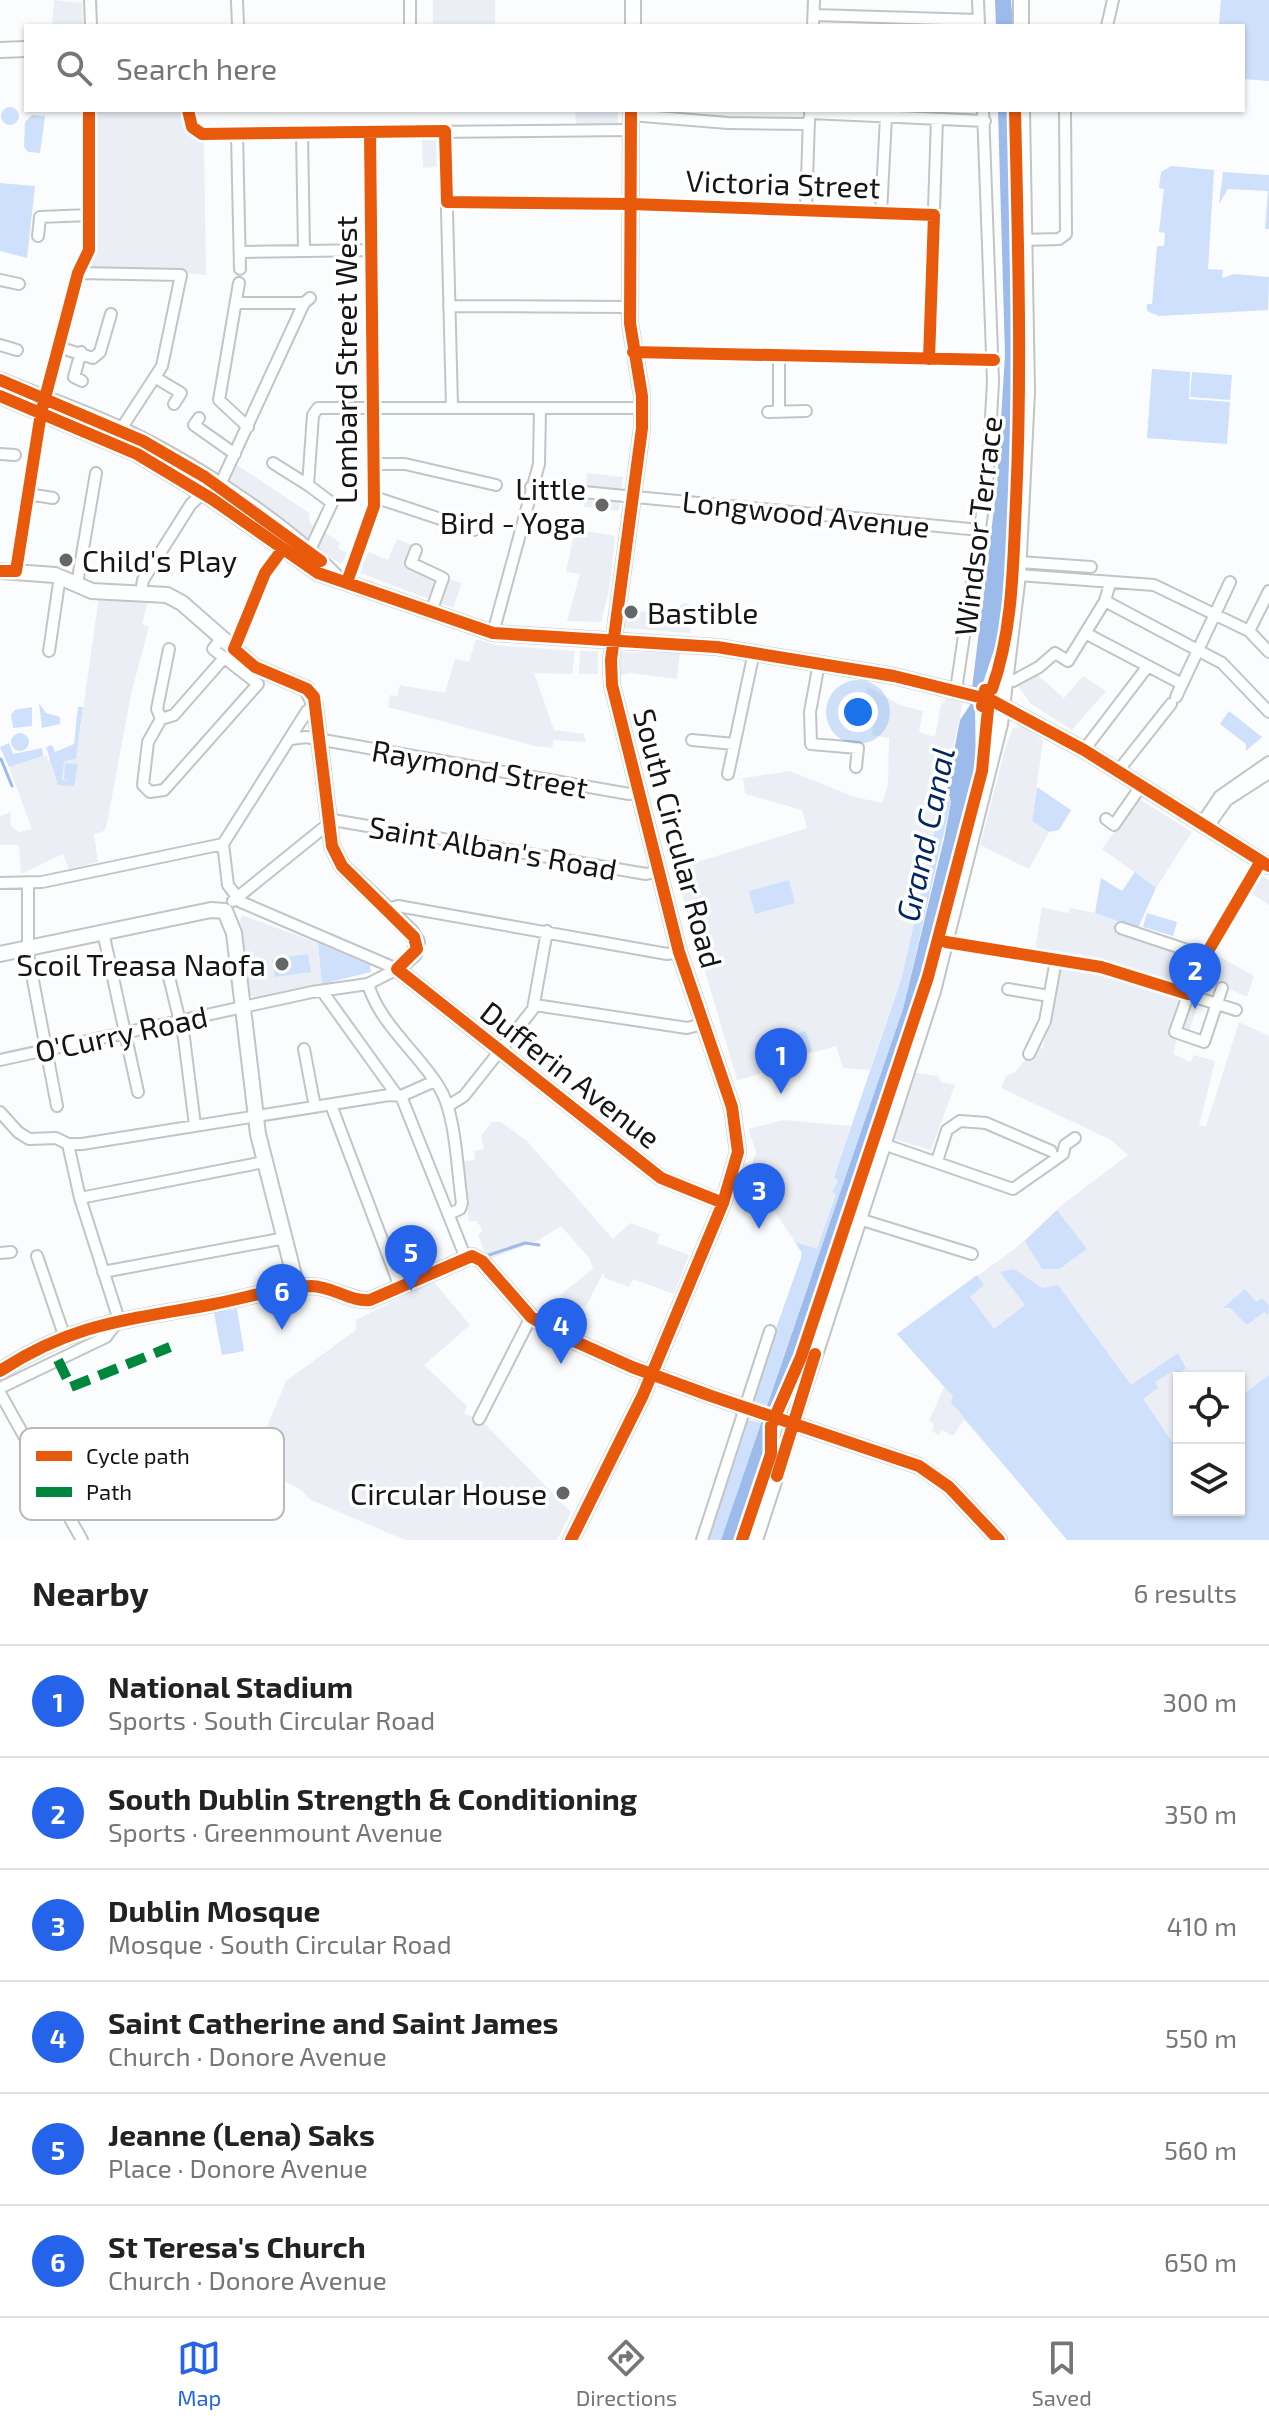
<!DOCTYPE html>
<html lang="en">
<head>
<meta charset="utf-8">
<style>
  :root { --surface:#fff; --page:#f6f6f6; --text:#222; --muted:#767676; --line:#e0e0e0; --accent:#2563eb }
  body { margin:0; font-family:"Exo 2",sans-serif; background:var(--page); color:var(--text) }
  .controls { position:absolute; right:24px; bottom:24px; display:grid; overflow:hidden; border-radius:0px; box-shadow:0 2px 6px #0004 }
  .controls button { width:72px; height:72px; display:grid; place-items:center; padding:0; border:0; border-bottom:2px solid var(--line); background:var(--surface); color:var(--text); font:40px sans-serif }
  .you { position:absolute; left:858px; top:712px; width:28px; height:28px; margin:-20px; border:6px solid #fff; border-radius:50%; background:#1a73e8; box-shadow:0 0 0 12px #1a73e833 }
  .badge { display:grid; place-items:center; width:52px; height:52px; border-radius:50%; background:var(--accent); color:#fff; font-size:26px; font-weight:700 }
  .pin { position:absolute; translate:-50% -66px; filter:drop-shadow(0 2px 4px #0008) }
  .pin::after { content:''; position:absolute; top:42px; width:28px; height:24px; background:inherit; clip-path:polygon(0 0,100% 0,50% 100%) }
  .list { margin:0; padding:0; list-style:none }
  h2 { display:flex; justify-content:space-between; align-items:center; height:104px; margin:0; padding:0 32px; font-size:34px }
  h2 small { font-size:26px; font-weight:400; color:var(--muted) }
  .list li { display:grid; grid-template-columns:52px 1fr auto; gap:24px; align-items:center; box-sizing:border-box; height:112px; padding:0 32px; border-top:2px solid var(--line) }
  .list b { display:block; font-size:30px; white-space:nowrap }
  .list p { margin:0; font-size:26px; white-space:nowrap; color:var(--muted) }
  .list em { font-size:26px; font-style:normal; color:var(--muted) }
  .icon { flex:none; width:44px; height:44px; fill:none; stroke:currentColor; stroke-width:2; stroke-linecap:round; stroke-linejoin:round }
  .map { position:relative; flex:none; width:1269px; height:1540px; overflow:hidden }
  .search { position:absolute; background:var(--surface); box-shadow:0 2px 6px #0004; left:24px; right:24px; top:24px; height:88px; display:flex; align-items:center; gap:20px; box-sizing:border-box; padding:0 28px; border-radius:0px; color:var(--muted); font-size:30px }
  .sheet { height:776px; background:var(--surface) }
  nav { display:flex; justify-content:space-around; align-items:center; box-sizing:border-box; height:112px; border-top:2px solid var(--line); background:var(--surface); font-size:22px; color:var(--muted) }
  nav a { display:grid; justify-items:center; gap:4px }
  nav .on { color:var(--accent) }
  .map>svg:first-child { display:block }
  .built { fill:#ebeff5 }
  .green { fill:#cee0fb }
  .water { fill:#9cbaea }
  .lines { fill:none; stroke-linecap:round; stroke-linejoin:round }
  .stream { stroke:#9cbaea; stroke-width:3 }
  .street-casing { stroke:#c3c4c5; stroke-width:14 }
  .secondary-casing { stroke:#c3c4c5; stroke-width:18 }
  .street { stroke:#feffff; stroke-width:10 }
  .secondary { stroke:#feffff; stroke-width:14 }
  .quiet { stroke:#00873e; stroke-width:10; stroke-dasharray:20 10; stroke-linecap:butt }
  .cycleway-casing { stroke:#fff; stroke-width:17 }
  .cycleway { stroke:#e8590c; stroke-width:12 }
  .poi-dot { fill:#646668; stroke:#fff; stroke-width:3 }
  .labels { text-anchor:middle; dominant-baseline:central; stroke-width:7; stroke-linejoin:round; paint-order:stroke }
  .street-label { font-size:30px; fill:#131517; stroke:#fff }
  .poi-label { font-size:30px; fill:#131517; stroke:#fff; text-anchor:end }
  .water-label { font-size:32px; font-style:italic; fill:#012661; stroke:#fff }
  .key { fill:#fff; stroke:#b8b9b9; stroke-width:2 }
  .key-label { font-size:22px; fill:#131517 }
</style>
</head>
<body>
<div class="map">
<svg width="1269" height="1540" viewBox="0 0 1269 1540">
  <rect width="100%" height="100%" fill="#fbfcfd"/>
  <!-- built -->
  <path class="built" d="M54,0L82,3L83,26H52Z
    M433,0H495V26H433Z
    M92,110H181L184,129L204,142L206,275L184,273L180,269H92Z
    M575,110H618V124L576,125Z
    M422,139H436L437,167L423,168Z
    M237,465L309,513L310,523L335,539L340,543L338,548L347,553L342,564L315,548L281,518L229,482Z
    M587,473L623,477L619,511L584,507Z
    M575,529L615,536L610,585L601,622L567,621L580,574L566,572Z
    M397,539L411,545L406,566L462,583L453,608L360,573L368,552L388,560Z
    M99,596L148,601L142,624L149,627L131,694L107,824L104,831L94,834L98,862L69,869L63,854L21,874L19,845H0V816L10,812L11,826L19,832L32,829L9,767L47,755L48,761L76,759Z
    M685,603L693,606L690,633L623,628L625,609L662,614Z
    M476,639L496,645L575,651L572,674L534,673L554,730L584,734L586,742L554,740L552,748L535,746L388,707L390,695L397,696L400,685L445,693L455,659L469,662Z
    M580,651H598V674H579Z
    M619,652L680,653L677,679L630,673L619,676Z
    M1034,672L1064,698L1083,676L1106,691L1072,730L1031,704L1019,687V681Z
    M867,686L900,705L923,711L919,732L935,737L941,705L947,698L963,703L902,977L870,1070L843,1068L836,1046L759,1068L760,1074L737,1080L675,869L807,828L802,810L745,794L743,779H738L790,771L855,797L882,803L888,785L889,738L872,735L874,720L864,718Z
    M1023,727L1043,740L1032,821L1049,832L1029,869L980,845L1006,746L1013,728Z
    M1138,798L1192,832L1156,888L1102,849Z
    M1260,875L1269,880V905L1249,892Z
    M1042,907L1068,913L1071,908L1095,913L1204,948L1254,976L1247,997L1219,984L1197,981L1190,999L1199,1002L1188,1034L1177,1036L1174,1054L1190,1062L1194,1055L1215,1061L1199,1126H1206L1239,1022L1269,1036V1375L1239,1397V1378H1179V1439L1057,1526L964,1420L953,1436L942,1430L939,1435L932,1431L934,1424L929,1421L944,1387L897,1334L1016,1248L1062,1205L1128,1155L1111,1140L1001,1088L1006,1076L1014,1073L1036,1047L1043,1049L1057,954L1035,949Z
    M242,915L318,943L322,984L257,998L248,995L240,920Z
    M916,1073L938,1076L941,1082L955,1085L931,1150L894,1139Z
    M784,1120L851,1126L834,1177L838,1181L833,1192L836,1194L817,1250L795,1242L762,1192L742,1172L744,1163L752,1165L756,1152L748,1129Z
    M492,1122H501L527,1141L613,1239L630,1223L660,1234L657,1243L689,1255L674,1294L633,1279L629,1287L605,1278L603,1273L585,1308L560,1295L593,1269L590,1259L561,1226L539,1240L488,1260L478,1235L483,1230L476,1221H469L460,1162L475,1160L474,1151L484,1149L481,1136Z
    M433,1281L470,1325L424,1365L467,1406L464,1413L484,1423L571,1512L557,1540H405L311,1500L301,1490L252,1463L286,1381L356,1330V1320Z"/>
  <!-- green -->
  <path class="green" d="M1221,0H1269V81L1243,79V26H1219Z
    M1 116a9 9 0 1 1 18 0a9 9 0 1 1-18 0Z
    M32,115L45,116L40,153L28,152L24,147L25,122Z
    M1171,166L1214,170L1208,269L1223,270L1222,278L1234,274L1269,277L1268,310L1159,316L1147,311V304H1152L1157,246H1164L1165,233L1159,232L1164,189L1159,188L1161,172Z
    M1223,172L1269,175V229H1265L1268,191L1228,189L1219,204Z
    M0,183L35,186L27,258L0,251Z
    M1152,369L1190,372L1189,399L1230,402L1227,444L1147,438Z
    M1192,372L1232,375L1230,400L1190,397Z
    M39,703L46,713L60,717V724L42,728Z
    M32,707V726L13,728L11,715L15,710Z
    M78,707H83L76,759L64,761L62,780L68,781L64,779L65,763L78,764L74,786L58,785L46,747L52,745L55,752L74,744Z
    M1229,711L1262,737L1246,751V744L1220,724Z
    M11 742a9 9 0 1 1 18 0a9 9 0 1 1-18 0Z
    M9,743L13,754L42,748L43,756L9,767L0,747Z
    M1037,787L1071,810L1059,830L1049,832L1032,821Z
    M944,788L951,802L903,1009L767,1405L751,1399L801,1258L802,1253L795,1242L817,1249L836,1194L832,1192L838,1181L834,1177L902,977Z
    M1135,872L1156,888L1138,928L1095,913L1101,878L1122,891Z
    M789,880L795,903L755,914L749,891Z
    M1147,913L1177,922L1173,936L1143,927Z
    M318,943L370,965L371,972L322,984Z
    M308,954L311,972L275,977L272,959Z
    M806,1031L812,1051L767,1064L761,1044Z
    M1057,1210L1087,1249L1059,1269H1042L1025,1241Z
    M1014,1269L1042,1288L1058,1285L1131,1385L1178,1353L1186,1368L1178,1374L1173,1371L1155,1382L1158,1388L1143,1399L1173,1443L1179,1439V1510H1239V1397L1269,1375V1540H1067L951,1402L953,1396L897,1334L977,1275L984,1285L970,1297L994,1329L1025,1305L1000,1272Z
    M1245,1289L1256,1302L1262,1298L1269,1306L1268,1315L1264,1312L1247,1325L1230,1308H1223Z
    M237,1309L244,1351L222,1355L214,1313Z
    M745,1419L761,1423L721,1540H708Z"/>
  <!-- water -->
  <path class="water" d="M995,0H1011L1013,26H996Z
    M998,110H1013L1018,401L1010,569L1003,623L975,707L976,776L922,994L785,1398L775,1406L769,1425V1444L736,1540H721L903,1009L944,839L951,802L947,788L960,720L970,705L997,484L1005,355Z"/>
  <g class="lines">
    <!-- stream -->
    <path class="stream" d="M1,759L12,786
      M486,1256L525,1243L539,1245"/>
    <defs>
      <path id="street" d="M90,0L91,26
        M237,0L238,26
        M410,0V26
        M978,0L979,24
        M814,15L978,20
        M813,26L814,0
        M1107,26L1113,0
        M188,110L192,127L202,134L631,130
        M810,113L985,121
        M631,115L728,123L809,124
        M445,131L452,407
        M302,134L304,250
        M237,135L240,269
        M447,202L631,204L934,215
        M806,209L809,119
        M881,213L886,117
        M38,236L40,217L90,215
        M1023,240L1059,239L1066,234L1065,110
        M240,252L371,250
        M78,273L181,275L162,366L121,429
        M0,280L19,284
        M239,283L219,400L248,427
        M237,303H304L310,298
        M449,306L630,307
        M0,345L17,350
        M58,347L93,358L100,352L111,314
        M81,352L74,377L82,381
        M633,352L994,360
        M779,355V412
        M929,359L937,119
        M156,378L181,393L174,404
        M768,412L806,411
        M199,418L194,425L235,454
        M0,454L15,455
        M273,463L308,485L313,415L318,408H642
        M374,464H405L496,485
        M308,485L332,503L309,552
        M219,487L304,303
        M531,487L980,530
        M28,494L53,498
        M374,497L474,530
        M416,550L411,563L443,578L431,612
        M1019,562L1091,567
        M16,571L41,413L78,273L89,250V110
        M1018,575L1154,585L1249,631L1269,652
        M347,582L374,506L370,132
        M77,584L96,473
        M141,592L143,580L191,504L203,493
        M1105,601L1222,663L1269,712
        M1249,631L1269,591
        M493,633L539,464L540,408
        M1087,634L1182,684
        M169,649L157,709L161,719L148,742L143,785L150,792L164,790L258,684L213,649L222,638
        M234,649L265,573L282,550
        M49,651L60,576
        M819,663L810,712L811,744L858,748L856,767
        M1006,678L1013,681L1039,667L1055,653L1068,661L1105,601L1110,583
        M956,690L988,473L993,381L983,110
        M1176,697L1230,582
        M161,719L174,715L224,658
        M291,739L306,737L629,794L640,792
        M692,740L734,744
        M1084,750L1148,666
        M1118,771L1171,704
        M728,774L754,652
        M327,819L646,874L659,871
        M1106,819L1114,825L1141,786
        M1201,824L1220,796L1269,762
        M1207,828L1227,800L1269,773
        M223,844L228,885L241,902L397,969
        M0,883L42,882L223,844L307,711L315,705
        M28,884V954L57,1106
        M233,901L327,825
        M388,909L398,906L667,954L679,952
        M1121,928L1205,956
        M103,932L138,1092
        M946,942L1101,967L1236,1010
        M397,969L368,984C379,1023 418,1053 439,1087C456,1113 457,1170 462,1203L460,1209L449,1214
        M168,973L184,1038L195,1125
        M1222,988L1204,1042L1175,1032L1195,976L1261,861
        M1008,989L1049,996
        M322,991L396,1094
        M535,1005L687,1028L703,1024
        M304,1049L315,1107
        M1029,1054L1045,1021L1056,960
        M0,1060L312,992L368,984
        M401,1096L465,1256
        M331,1105L400,1287
        M448,1106L464,1096L533,1009L547,931
        M0,1112L18,1132L29,1139L56,1138L68,1144H82L389,1095L401,1096L435,1081
        M883,1144L1013,1189L1063,1154L1065,1145L1075,1138
        M937,1161L947,1130L960,1121L986,1123L1051,1151
        M80,1198L264,1162
        M859,1219L972,1254
        M0,1253L11,1252
        M37,1256L64,1335
        M103,1272L285,1238
        M4,1386L106,1337L119,1320L80,1198L68,1144
        M0,1393L82,1540
        M479,1419L531,1317
        M702,1540L770,1331"/>
      <path id="secondary" d="M633,26V0
        M1021,26V0
        M0,50L26,49
        M0,380C40,397 81,411 120,429C189,461 285,523 337,578
        M0,396L137,454L212,499L318,573L493,633L717,647L894,676L991,700L1084,750L1269,866
        M0,571L55,575L92,591L167,595L182,603L255,667L307,689L315,705L332,846L342,866L411,932L417,942L414,954L397,969L661,1178L723,1203
        M0,954L211,910L225,911L234,933L258,1134L297,1287
        M0,1371C75,1322 129,1320 214,1304C246,1298 279,1287 311,1286C332,1286 350,1302 370,1300L472,1256L482,1261L531,1317L563,1336L632,1367L711,1396L919,1466L949,1487L999,1540
        M571,1540L643,1395L723,1203L738,1152L732,1107L679,952L612,685L611,660L642,428V396L630,323L631,110
        M755,1540L933,991L1000,724L1018,575L1027,392L1022,110"/>
    </defs>
    <!-- street casing -->
    <use href="#street" class="street-casing"/>
    <!-- secondary casing -->
    <use href="#secondary" class="secondary-casing"/>
    <!-- street -->
    <use href="#street" class="street"/>
    <!-- secondary -->
    <use href="#secondary" class="secondary"/>
    <!-- quiet -->
    <path class="quiet" d="M58,1360L71,1387L170,1347"/>
    <defs>
      <path id="cycleway" d="M188,110L192,127L202,134L445,131L447,202L631,204L934,215L929,359
        M633,352L994,360
        M0,380L143,441L205,477L321,561
        M0,396L137,454L212,499L318,573L493,633L717,647L894,676L991,700L1084,750L1269,866
        M282,550L265,573L234,649L255,667L307,689L314,697L332,846L342,866L414,937L417,949L397,969L661,1178L723,1203
        M0,571H16L41,413L78,273L89,250V110
        M347,582L374,506L370,132
        M946,942L1101,967L1188,994L1201,963L1261,861
        M0,1371C75,1322 129,1320 214,1304C246,1298 279,1287 311,1286C332,1286 350,1302 370,1300L472,1256L482,1261L531,1317L563,1336L632,1367L711,1396L919,1466L949,1487L999,1540
        M777,1476L815,1354
        M571,1540L643,1395L723,1203L738,1152L732,1107L679,952L612,685L611,660L642,428V396L630,323L631,110
        M742,1540L771,1454V1426L801,1357L928,977L982,771L988,709L982,706L985,690L992,689C1013,630 1013,565 1016,502C1022,371 1018,241 1015,110"/>
    </defs>
    <!-- cycleway casing -->
    <use href="#cycleway" class="cycleway-casing"/>
    <!-- cycleway -->
    <use href="#cycleway" class="cycleway"/>
  </g>
  <!-- markers -->
  <g class="poi-dot">
    <circle cx="602" cy="505" r="8"/>
    <circle cx="66" cy="560" r="8"/>
    <circle cx="631" cy="612" r="8"/>
    <circle cx="282" cy="964" r="8"/>
    <circle cx="563" cy="1493" r="8"/>
  </g>
  <g class="labels">
    <!-- street labels -->
    <g class="street-label">
      <text transform="translate(783 183) rotate(2)">Victoria Street</text>
      <text transform="translate(345 360) rotate(-90)">Lombard Street West</text>
      <text transform="translate(806 513) rotate(6)">Longwood Avenue</text>
      <text transform="translate(977 526) rotate(-83)">Windsor Terrace</text>
      <text transform="translate(480 768) rotate(10)">Raymond Street</text>
      <text transform="translate(679 838) rotate(75)">South Circular Road</text>
      <text transform="translate(493 847) rotate(10)">Saint Alban's Road</text>
      <text transform="translate(121 1033) rotate(-12)">O'Curry Road</text>
      <text transform="translate(571 1074) rotate(38)">Dufferin Avenue</text>
    </g>
    <!-- poi labels -->
    <g class="poi-label">
      <text x="586" y="488">Little<tspan x="586" dy="34">Bird - Yoga</tspan></text>
      <text x="82" y="560" text-anchor="start">Child's Play</text>
      <text x="647" y="612" text-anchor="start">Bastible</text>
      <text x="266" y="964">Scoil Treasa Naofa</text>
      <text x="547" y="1493">Circular House</text>
    </g>
    <!-- water labels -->
    <g class="water-label">
      <text transform="translate(924 834) rotate(-78)">Grand Canal</text>
    </g>
  </g>
  <!-- legend -->
  <rect x="20" y="1428" width="264" height="92" rx="12" class="key"/>
  <rect x="36" y="1451" width="36" height="10" fill="#e8590c"/>
  <rect x="36" y="1487" width="36" height="10" fill="#00873e"/>
  <g class="key-label">
    <text x="86" y="1464">Cycle path</text>
    <text x="86" y="1500">Path</text>
  </g>
</svg>
<div class="controls">
<button><svg class="icon" aria-label="locate" viewBox="0 0 24 24"><circle cx="12" cy="12" r="6"/><path d="M12 2v4M12 18v4M2 12h4M18 12h4"/></svg></button>
<button><svg class="icon" aria-label="layers" viewBox="0 0 24 24"><path d="M12 4l9 5-9 5-9-5zM3 14l9 5 9-5"/></svg></button>
</div>
<div class="you"></div>
<div class="pin badge" style="left:781px;top:1094px">1</div>
<div class="pin badge" style="left:1195px;top:1009px">2</div>
<div class="pin badge" style="left:759px;top:1229px">3</div>
<div class="pin badge" style="left:561px;top:1364px">4</div>
<div class="pin badge" style="left:411px;top:1291px">5</div>
<div class="pin badge" style="left:282px;top:1330px">6</div>
<div class="search"><svg class="icon" aria-label="search" viewBox="0 0 24 24"><circle cx="10" cy="10" r="6"/><path d="M15 15l6 6"/></svg>Search here</div>
</div>
<section class="sheet">
<h2>Nearby<small>6 results</small></h2>
<ul class="list">
<li><span class="badge">1</span><div><b>National Stadium</b><p>Sports · South Circular Road</p></div><em>300 m</em></li>
<li><span class="badge">2</span><div><b>South Dublin Strength &amp; Conditioning</b><p>Sports · Greenmount Avenue</p></div><em>350 m</em></li>
<li><span class="badge">3</span><div><b>Dublin Mosque</b><p>Mosque · South Circular Road</p></div><em>410 m</em></li>
<li><span class="badge">4</span><div><b>Saint Catherine and Saint James</b><p>Church · Donore Avenue</p></div><em>550 m</em></li>
<li><span class="badge">5</span><div><b>Jeanne (Lena) Saks</b><p>Place · Donore Avenue</p></div><em>560 m</em></li>
<li><span class="badge">6</span><div><b>St Teresa's Church</b><p>Church · Donore Avenue</p></div><em>650 m</em></li>
</ul>
</section>
<nav>
<a class="on"><svg class="icon" aria-label="map" viewBox="0 0 24 24"><path d="M3 6l6-2 6 2 6-2v14l-6 2-6-2-6 2zM9 4v14M15 6v14"/></svg>Map</a>
<a><svg class="icon" aria-label="directions" viewBox="0 0 24 24"><path d="M12 3l9 9-9 9-9-9zM9 14v-3h6M13 9l2 2-2 2"/></svg>Directions</a>
<a><svg class="icon" aria-label="saved" viewBox="0 0 24 24"><path d="M7 4h10v16l-5-4-5 4z"/></svg>Saved</a>
</nav>
</body>
</html>
